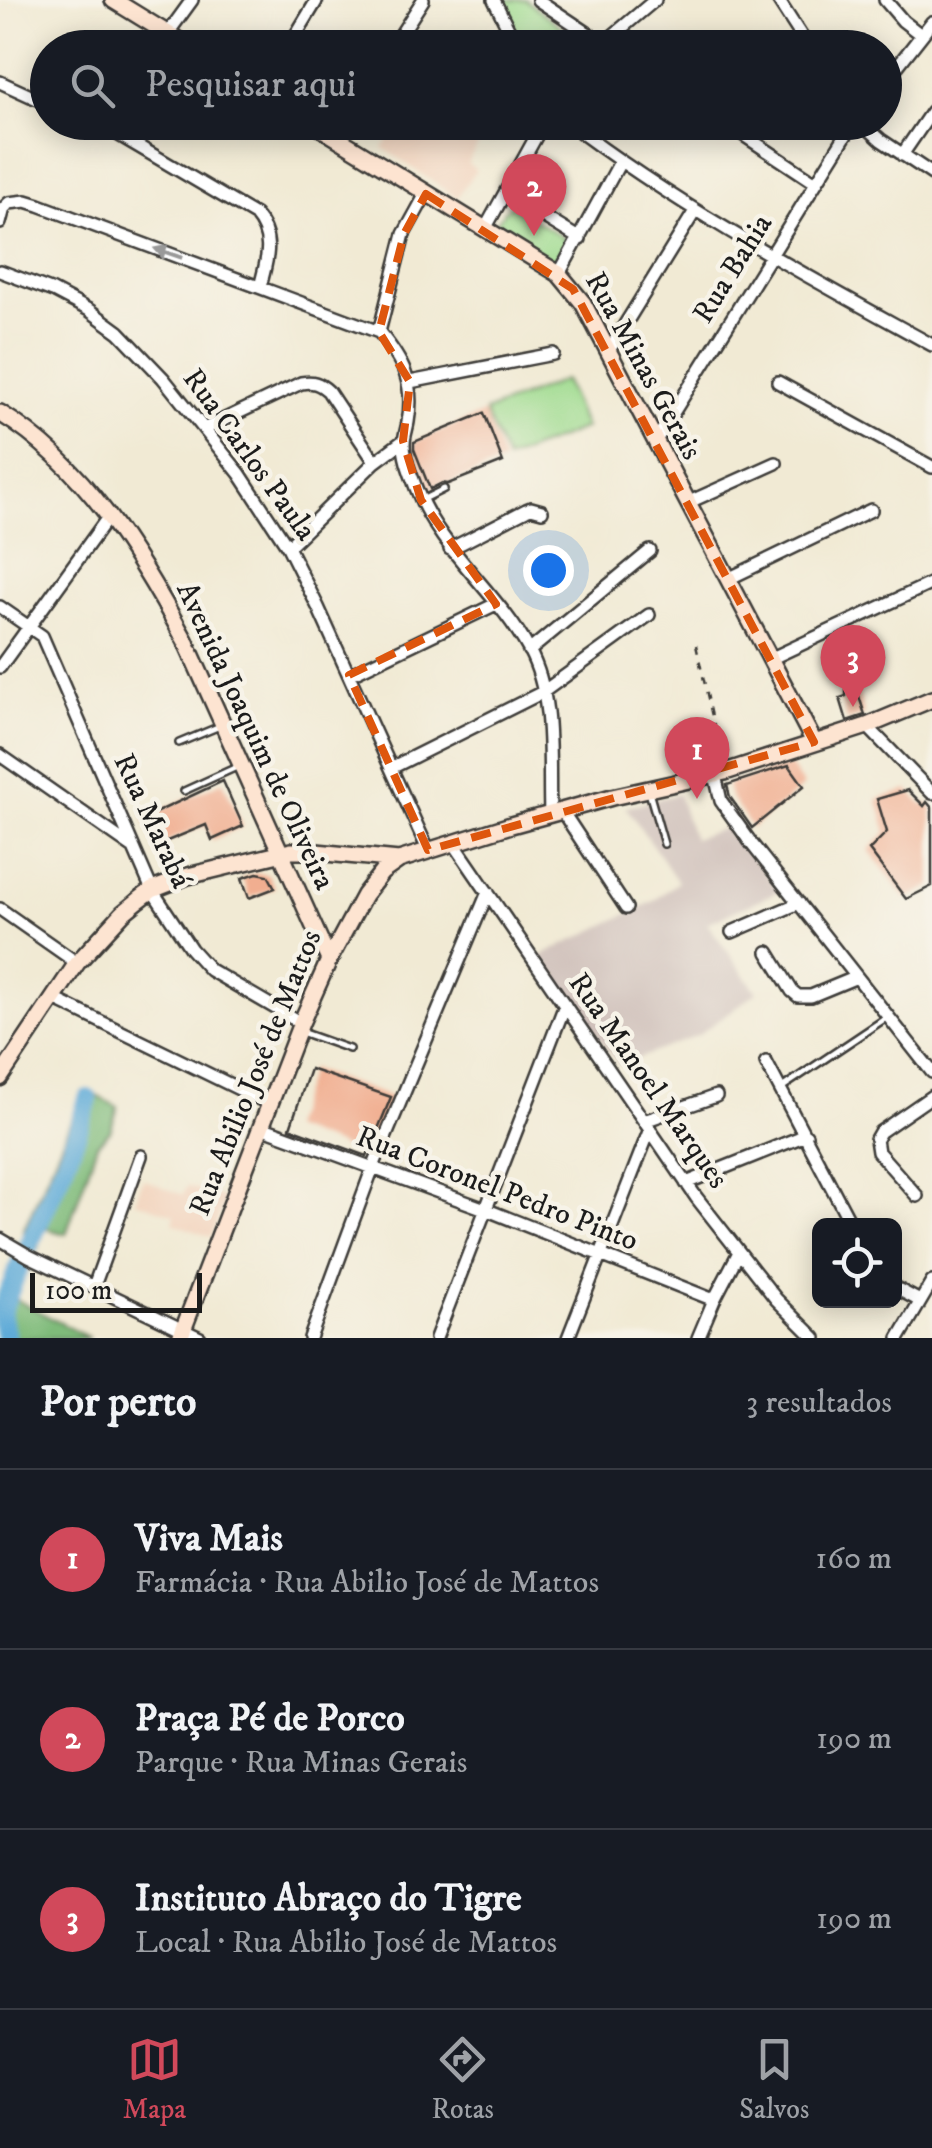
<!DOCTYPE html>
<html lang="pt">
<head>
<meta charset="utf-8">
<style>
  :root { --surface:#171b24; --page:#242831; --text:#f1f3f6; --muted:#9ea1a6; --line:#363941; --accent:#d1495b }
  body { margin:0; font-family:"IM FELL DW Pica",serif; background:var(--page); color:var(--text) }
  .controls { position:absolute; right:30px; bottom:30px; display:grid; overflow:hidden; border-radius:15px; box-shadow:0 5px 25px #0003 }
  .controls button { width:90px; height:90px; display:grid; place-items:center; padding:0; border:0; border-bottom:2px solid var(--line); background:var(--surface); color:var(--text); font:50px sans-serif }
  .scale { position:absolute; left:30px; bottom:25px; width:172px; box-sizing:border-box; padding-left:10px; border:5px solid #1c1c1c; border-top:0; font-size:28px; line-height:35px; white-space:nowrap; color:#1c1c1c; -webkit-text-stroke:8px #f7f3e8; paint-order:stroke }
  .you { position:absolute; left:548px; top:570px; width:35px; height:35px; margin:-25px; border:8px solid #fff; border-radius:50%; background:#1a73e8; box-shadow:0 0 0 15px #1a73e833 }
  .badge { display:grid; place-items:center; width:65px; height:65px; border-radius:50%; background:var(--accent); color:#fff; font-size:32px; font-weight:700 }
  .pin { position:absolute; translate:-50% -82px; filter:drop-shadow(0 2px 5px #0008) }
  .pin::after { content:''; position:absolute; top:52px; width:35px; height:30px; background:inherit; clip-path:polygon(0 0,100% 0,50% 100%) }
  .list { margin:0; padding:0; list-style:none }
  h2 { display:flex; justify-content:space-between; align-items:center; height:130px; margin:0; padding:0 40px; font-size:42px }
  h2 small { font-size:32px; font-weight:400; color:var(--muted) }
  .list li { display:grid; grid-template-columns:65px 1fr auto; gap:30px; align-items:center; box-sizing:border-box; height:180px; padding:0 40px; border-top:2px solid var(--line) }
  .list b { display:block; font-size:38px; white-space:nowrap }
  .list p { margin:0; font-size:32px; white-space:nowrap; color:var(--muted) }
  .list em { font-size:32px; font-style:normal; color:var(--muted) }
  .icon { flex:none; width:55px; height:55px; fill:none; stroke:currentColor; stroke-width:2; stroke-linecap:round; stroke-linejoin:round }
  .map { position:relative; flex:none; width:932px; height:1338px; overflow:hidden }
  .search { position:absolute; background:var(--surface); box-shadow:0 5px 25px #0003; left:30px; right:30px; top:30px; height:110px; display:flex; align-items:center; gap:25px; box-sizing:border-box; padding:0 35px; border-radius:55px; color:var(--muted); font-size:38px }
  .sheet { height:670px; background:var(--surface) }
  nav { display:flex; justify-content:space-around; align-items:center; box-sizing:border-box; height:140px; border-top:2px solid var(--line); background:var(--surface); font-size:28px; color:var(--muted) }
  nav a { display:grid; justify-items:center; gap:5px }
  nav .on { color:var(--accent) }
  .map>svg:first-child { display:block }
  .built { fill:#f3d4be }
  .industrial { fill:#cfc0ba }
  .green { fill:#9fdb8f; stroke:#5e7c56; stroke-width:2.5 }
  .forest { fill:#7fbb7a; stroke:#4e6c4b; stroke-width:2.5 }
  .lines { fill:none; stroke-linecap:round; stroke-linejoin:round }
  .river { stroke:#5fabd8; stroke-width:20 }
  .building { fill:#f1ae90 }
  .lane-casing { stroke:#3c3b38; stroke-width:10 }
  .street-casing { stroke:#3c3b38; stroke-width:16 }
  .secondary-casing { stroke:#3c3b38; stroke-width:20 }
  .path { stroke:#3c3b38; stroke-width:2.5; stroke-dasharray:8 8; stroke-linecap:butt }
  .lane { stroke:#fff; stroke-width:5 }
  .street { stroke:#fff; stroke-width:11 }
  .secondary { stroke:#fde4d1; stroke-width:15 }
  .oneway { fill:#999 }
  .marked { fill:none; stroke:#de560d; stroke-width:8; stroke-dasharray:20 12; stroke-linejoin:round }
  .labels { text-anchor:middle; dominant-baseline:central; stroke-width:9; stroke-linejoin:round; paint-order:stroke }
  .street-label { font-size:30px; fill:#1c1c1c; stroke:#f7f3e8 }
</style>
</head>
<body>
<div class="map">
<svg width="932" height="1338" viewBox="0 0 932 1338">
  <rect width="100%" height="100%" fill="#f7f3e8"/>
  <filter id="ink" filterUnits="userSpaceOnUse"><feTurbulence type="fractalNoise" baseFrequency=".01" numOctaves="2"/><feDisplacementMap in="SourceGraphic" scale="20" xChannelSelector="R" yChannelSelector="G"/><feConvolveMatrix kernelMatrix="1 2 1 2 8 2 1 2 1" color-interpolation-filters="sRGB"/></filter>
  <filter id="wash" filterUnits="userSpaceOnUse"><feTurbulence type="fractalNoise" baseFrequency=".0048" numOctaves="4" result="noise"/><feDisplacementMap in="SourceGraphic" scale="40" xChannelSelector="R" yChannelSelector="G"/><feGaussianBlur stdDeviation="2.25" result="paint"/><feColorMatrix in="noise" values="0 0 0 0 0 0 0 0 0 0 0 0 0 0 0 0 0 1.4 0 .05"/><feComposite in="paint" operator="in"/></filter>
  <g filter="url(#wash)">
    <rect width="100%" height="100%" fill="#f1ead4"/>
    <!-- built -->
    <path class="built" d="M398,123H491L467,163L476,170L457,198L383,148Z
      M143,1179L183,1195L187,1186L225,1199L211,1237L173,1223L175,1215L135,1201Z"/>
    <!-- industrial -->
    <path class="industrial" d="M678,794L693,839L728,827L779,891L707,923L757,992L698,1035L619,1066L541,956L654,901L678,882L626,807Z"/>
    <!-- green -->
    <path class="green" d="M500,0H526L585,45L582,48L523,47Z
      M511,206L571,242L557,265L498,229L496,224L504,211Z
      M564,380L585,428L506,460L485,412Z"/>
    <!-- forest -->
    <path class="forest" d="M91,1093L118,1107L110,1131L97,1144L66,1234L44,1228L38,1248L27,1243L31,1236L23,1231L78,1105Z
      M0,1291L89,1338H0Z"/>
    <g class="lines">
      <!-- river -->
      <path class="river" d="M29,1245C50,1196 73,1150 88,1099
        M6,1338L1,1312L21,1262"/>
    </g>
    <g id="blocks">
      <!-- building -->
      <path class="building" d="M484,413L503,462L448,484L442,483L430,489L414,449V442Z
        M856,687L865,715L847,721L840,698L846,696V691Z
        M789,765L804,786L752,828L730,797L727,785Z
        M223,781L243,826L212,840L206,825L155,846L144,818Z
        M908,790L924,806L927,802L932,808V886L906,899L869,850L887,832L877,799Z
        M257,873L268,875L275,888L249,898L242,878Z
        M310,1069L391,1097L367,1156L290,1128Z"/>
    </g>
  </g>
  <g filter="url(#ink)">
    <use href="#blocks" fill-opacity="0" stroke="#3c3b38" stroke-width="2.5"/>
    <g class="lines">
      <defs>
        <path id="lane" d="M424,499L444,489
          M179,743L220,726
          M184,791L239,766
          M649,792L664,844
          M301,1032L349,1049
          M783,1087L886,1018"/>
        <path id="street" d="M494,0L518,48
          M538,0L610,48
          M778,0L809,48
          M885,0L903,21L921,35
          M168,33L192,0
          M288,48L317,0
          M392,48L423,0
          M598,48L655,0
          M0,82L48,104
          M884,83L932,22
          M97,122L255,215C275,238 267,260 260,287
          M567,122C681,209 807,276 932,345
          M724,122L816,183
          M861,122L881,140L932,174
          M335,137L344,122
          M902,155L932,111
          M505,193L580,239
          M0,223L4,208L9,203L26,201L39,205L379,332C403,361 415,383 408,422C407,429 404,436 404,444C404,459 411,474 416,488C440,551 497,591 529,650C555,698 548,761 550,814
          M485,229L544,122
          M0,271L53,291L89,310L119,332L163,378L240,474L288,547L318,607L428,850
          M559,274L620,162
          M379,332L404,234L426,194
          M608,352L695,211
          M410,382L553,354
          M778,382L932,467
          M204,429L301,383C313,381 319,383 328,391L375,462
          M655,442L854,122
          M687,503L776,463
          M288,547L375,462L403,441
          M450,549L526,510L531,508L542,511
          M728,579L871,510
          M0,607L42,636L152,890L191,949L210,970L301,1023
          M529,651L650,551
          M770,659L932,583
          M0,667L109,516
          M349,675L496,604
          M867,726L932,793
          M0,755L132,847
          M391,768L543,692L649,615
          M715,775L721,801L751,843L932,1072
          M562,811L626,908
          M453,842L696,1197L776,1299L815,1338
          M0,909L77,963
          M732,932L799,903
          M768,952L792,991L798,996H811L857,977
          M52,998L270,1104
          M766,1062L852,1226
          M644,1121L716,1096
          M261,1127L485,1209L714,1300
          M686,1183L806,1135
          M917,1196L878,1152L876,1139L880,1132L932,1096
          M0,1239L29,1256L200,1338
          M94,1286L141,1156
          M894,1287L920,1301
          M310,1338L373,1167L488,892
          M436,1338L565,1005
          M568,1338L650,1129
          M698,1338L714,1300L739,1252
          M899,1338L932,1282"/>
        <path id="secondary" d="M113,0L191,48
          M311,122L559,274L583,303L814,742
          M0,413C85,465 138,554 185,640L329,960
          M0,1078L77,963L123,913L139,900L152,890L188,876L291,851H306L399,860
          M180,1338L301,1023L329,960L364,895L382,872L399,860L511,825L612,797L725,772L867,726L932,699"/>
      </defs>
      <!-- lane casing -->
      <use href="#lane" class="lane-casing"/>
      <!-- street casing -->
      <use href="#street" class="street-casing"/>
      <!-- secondary casing -->
      <use href="#secondary" class="secondary-casing"/>
      <!-- path -->
      <path class="path" d="M696,645L722,761"/>
      <!-- lane -->
      <use href="#lane" class="lane"/>
      <!-- street -->
      <use href="#street" class="street"/>
      <!-- secondary -->
      <use href="#secondary" class="secondary"/>
    </g>
    <!-- one-way arrows -->
    <defs><path id="oneway-solid" d="M-6-.8H1V-3.2L6.5 0L1 3.2V.8H-6Z" transform="scale(2.5)"/></defs>
    <use class="oneway" href="#oneway-solid" transform="translate(168 253) rotate(-161)"/>
  </g>
  <!-- marked area -->
  <path class="marked" d="M426,194L573,289L814,742L428,850L349,675L496,604L421,500L403,441L410,382L379,332L404,234Z"/>
  <g class="labels">
    <!-- street labels -->
    <g class="street-label">
      <text transform="translate(733 269) rotate(-58)">Rua Bahia</text>
      <text transform="translate(643 366) rotate(61)">Rua Minas Gerais</text>
      <text transform="translate(249 455) rotate(54)">Rua Carlos Paula</text>
      <text transform="translate(255 736) rotate(65)">Avenida Joaquim de Oliveira</text>
      <text transform="translate(152 821) rotate(65)">Rua Marabá</text>
      <text transform="translate(256 1073) rotate(-68)">Rua Abilio José de Mattos</text>
      <text transform="translate(648 1081) rotate(55)">Rua Manoel Marques</text>
      <text transform="translate(497 1189) rotate(21)">Rua Coronel Pedro Pinto</text>
    </g>
  </g>
</svg>
<div class="controls">
<button><svg class="icon" aria-label="locate" viewBox="0 0 24 24"><circle cx="12" cy="12" r="6"/><path d="M12 2v4M12 18v4M2 12h4M18 12h4"/></svg></button>
</div>
<div class="scale">100 m</div>
<div class="you"></div>
<div class="pin badge" style="left:697px;top:799px">1</div>
<div class="pin badge" style="left:534px;top:236px">2</div>
<div class="pin badge" style="left:853px;top:707px">3</div>
<div class="search"><svg class="icon" aria-label="search" viewBox="0 0 24 24"><circle cx="10" cy="10" r="6"/><path d="M15 15l6 6"/></svg>Pesquisar aqui</div>
</div>
<section class="sheet">
<h2>Por perto<small>3 resultados</small></h2>
<ul class="list">
<li><span class="badge">1</span><div><b>Viva Mais</b><p>Farmácia · Rua Abilio José de Mattos</p></div><em>160 m</em></li>
<li><span class="badge">2</span><div><b>Praça Pé de Porco</b><p>Parque · Rua Minas Gerais</p></div><em>190 m</em></li>
<li><span class="badge">3</span><div><b>Instituto Abraço do Tigre</b><p>Local · Rua Abilio José de Mattos</p></div><em>190 m</em></li>
</ul>
</section>
<nav>
<a class="on"><svg class="icon" aria-label="map" viewBox="0 0 24 24"><path d="M3 6l6-2 6 2 6-2v14l-6 2-6-2-6 2zM9 4v14M15 6v14"/></svg>Mapa</a>
<a><svg class="icon" aria-label="directions" viewBox="0 0 24 24"><path d="M12 3l9 9-9 9-9-9zM9 14v-3h6M13 9l2 2-2 2"/></svg>Rotas</a>
<a><svg class="icon" aria-label="saved" viewBox="0 0 24 24"><path d="M7 4h10v16l-5-4-5 4z"/></svg>Salvos</a>
</nav>
</body>
</html>
